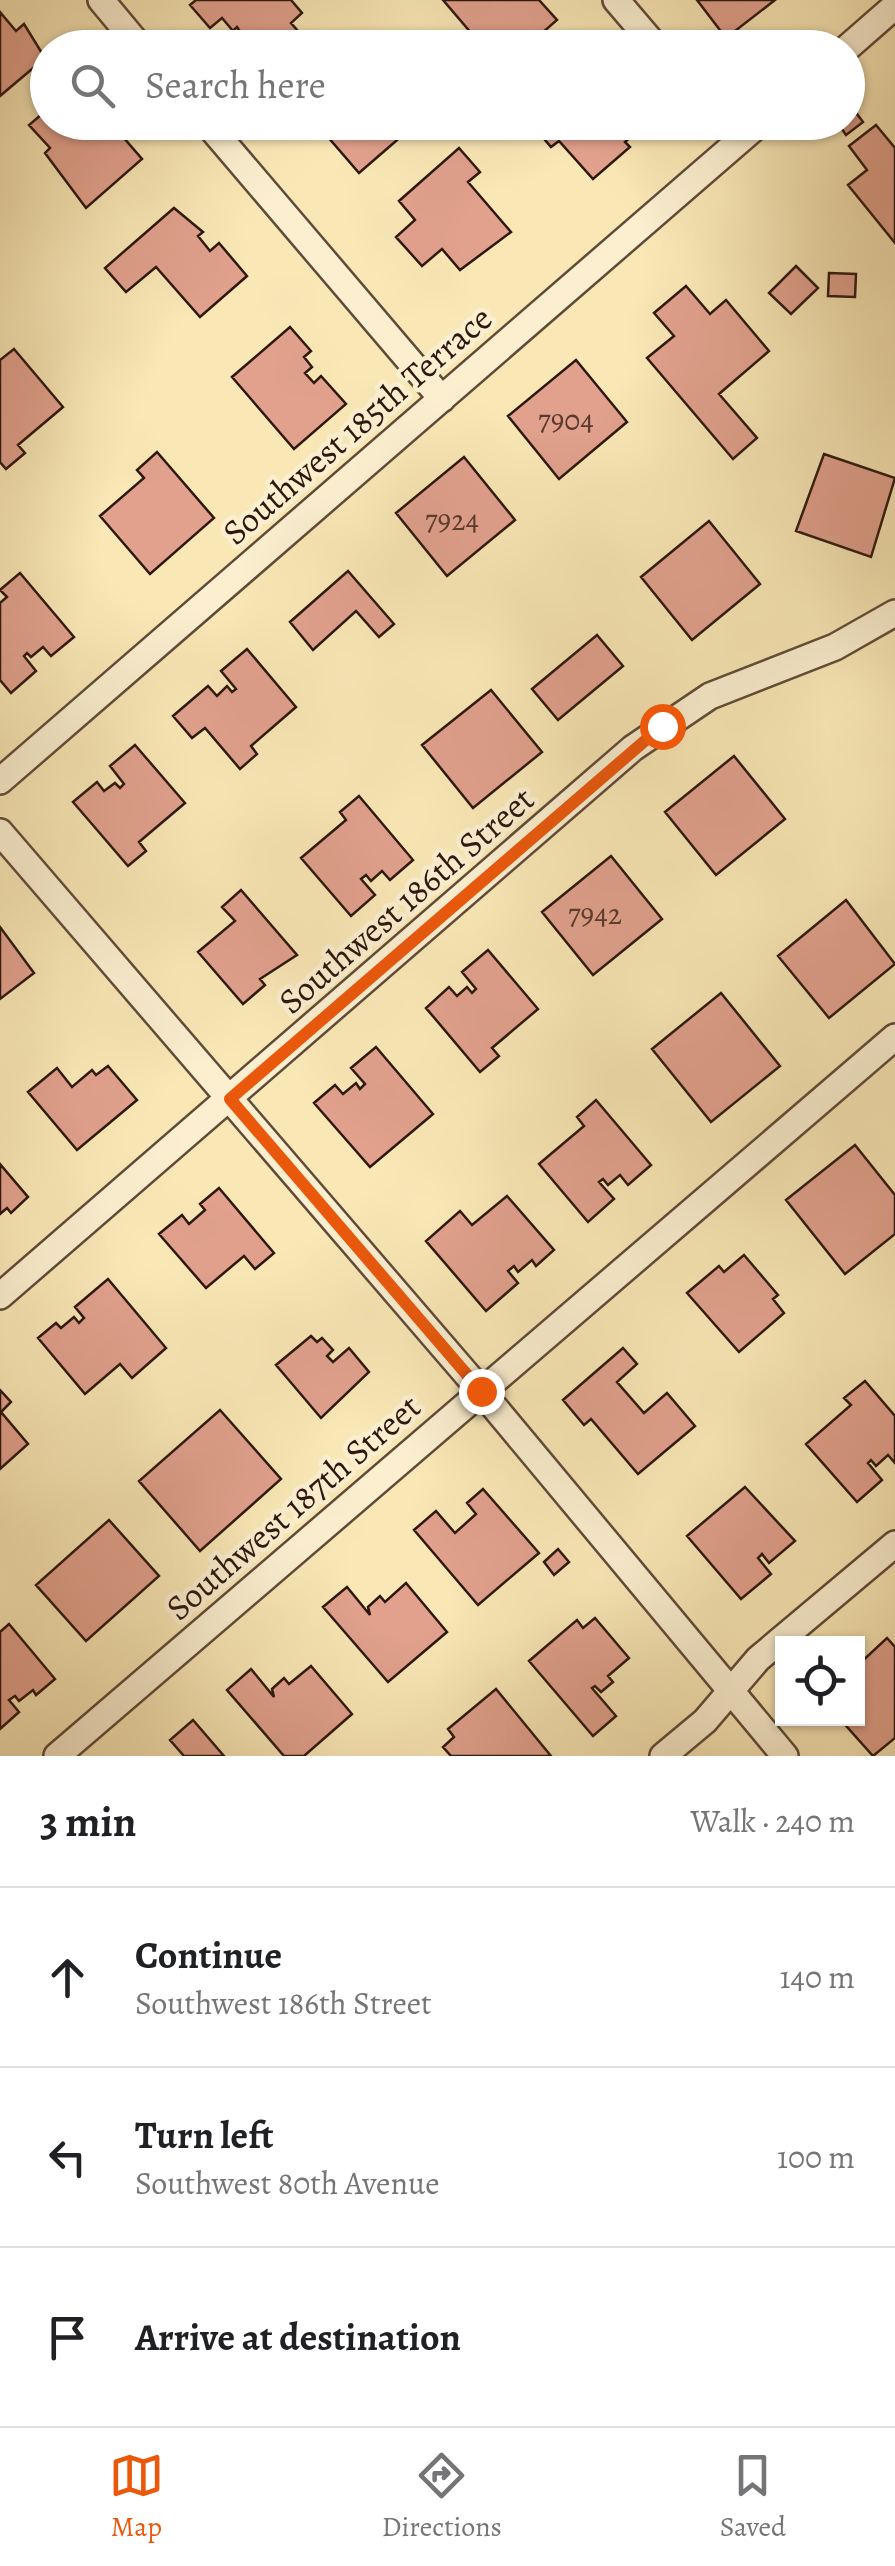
<!DOCTYPE html>
<html lang="en">
<head>
<meta charset="utf-8">
<style>
  :root { --surface:#fff; --page:#f2f2f2; --text:#202124; --muted:#757577; --line:#e0e0e0; --accent:#ea580c }
  body { margin:0; font-family:Alegreya,serif; background:var(--page); color:var(--text) }
  .controls { position:absolute; right:30px; bottom:30px; display:grid; overflow:hidden; border-radius:0px; box-shadow:0 2px 8px #0004 }
  .controls button { width:90px; height:90px; display:grid; place-items:center; padding:0; border:0; border-bottom:2px solid var(--line); background:var(--surface); color:var(--text); font:50px sans-serif }
  .stop { position:absolute; width:30px; height:30px; margin:-22px; border:8px solid #ea580c; border-radius:50%; background:#fff }
  .stop.end { background:#ea580c; border-color:#fff; box-shadow:0 2px 10px #0008 }
  .list { margin:0; padding:0; list-style:none }
  h2 { display:flex; justify-content:space-between; align-items:center; height:130px; margin:0; padding:0 40px; font-size:42px }
  h2 small { font-size:32px; font-weight:400; color:var(--muted) }
  .list li { display:grid; grid-template-columns:65px 1fr auto; gap:30px; align-items:center; box-sizing:border-box; height:180px; padding:0 40px; border-top:2px solid var(--line) }
  .list b { display:block; font-size:38px; white-space:nowrap }
  .list p { margin:0; font-size:32px; white-space:nowrap; color:var(--muted) }
  .list em { font-size:32px; font-style:normal; color:var(--muted) }
  .icon { flex:none; width:55px; height:55px; fill:none; stroke:currentColor; stroke-width:2; stroke-linecap:round; stroke-linejoin:round }
  .map { position:relative; flex:none; width:895px; height:1756px; overflow:hidden }
  .search { position:absolute; background:var(--surface); box-shadow:0 2px 8px #0004; left:30px; right:30px; top:30px; height:110px; display:flex; align-items:center; gap:25px; box-sizing:border-box; padding:0 35px; border-radius:55px; color:var(--muted); font-size:38px }
  .sheet { height:670px; background:var(--surface) }
  nav { display:flex; justify-content:space-around; align-items:center; box-sizing:border-box; height:140px; border-top:2px solid var(--line); background:var(--surface); font-size:28px; color:var(--muted) }
  nav a { display:grid; justify-items:center; gap:5px }
  nav .on { color:var(--accent) }
  .map>svg:first-child { display:block }
  .building { fill:#e1a18d; stroke:#2d170e; stroke-width:2.5 }
  .lines { fill:none; stroke-linecap:round; stroke-linejoin:round }
  .minor-casing { stroke:#604b38; stroke-width:30 }
  .minor { stroke:#fbefd0; stroke-width:25 }
  .route { stroke:#ea580c; stroke-width:12 }
  .labels { text-anchor:middle; dominant-baseline:central; stroke-width:9; stroke-linejoin:round; paint-order:stroke }
  .number-label { font-size:30px; fill:#5a3a2e }
  .street-label { font-size:35px; fill:#2d170e; stroke:#fbefd0 }
</style>
</head>
<body>
<div class="map">
<svg width="895" height="1756" viewBox="0 0 895 1756">
  <rect width="100%" height="100%" fill="#f9e7b6"/>
  <filter id="stains"><feTurbulence type="fractalNoise" baseFrequency=".002" numOctaves="4"/><feColorMatrix values="0 0 0 0 .2 0 0 0 0 .09 0 0 0 0 .02 0 0 0 .5 -.17"/></filter>
  <radialGradient id="worn" r=".72"><stop offset=".6" stop-color="#630" stop-opacity="0"/><stop offset="1" stop-color="#630" stop-opacity=".3"/></radialGradient>
  <!-- building -->
  <path class="building" d="M196,0H291L302,13L291,23L304,38L293,48H251L237,27L233,31L222,18L210,28L190,5Z
    M443,0H539L557,20L525,48H461L472,34Z
    M697,0H775L726,38Z
    M0,12L16,31L24,24L45,58L0,96Z
    M848,102L863,122L846,135L837,122H848Z
    M48,109V122H110L142,159L86,208L45,153L50,148L29,125Z
    M315,122H394L404,134L359,173Z
    M539,122H626L635,133L625,142L630,147L593,179L559,141L551,147L534,127Z
    M876,125L895,148V243L848,185L867,170L849,146Z
    M459,148L480,172L468,182L511,232L460,270L442,249L422,266L396,237L415,220L399,201Z
    M174,208L203,232L198,236L210,251L219,243L247,276L200,317L156,267L126,292L105,268Z
    M796,266L818,288L791,314L769,293Z
    M829,273L856,274L855,297L828,296Z
    M686,286L710,314L726,300L769,351L719,394L757,438L733,459L647,358L674,336L654,313Z
    M290,327L311,351L304,357L312,367L305,373L314,383L321,376L346,404L294,449L232,377Z
    M14,349L63,407L18,445L25,453L6,469L0,462V360Z
    M576,360L627,422L559,479L508,416Z
    M157,452L214,518L150,574L100,516L144,478L137,470Z
    M824,454L895,478L871,557L796,531Z
    M464,457L515,520L447,576L396,513Z
    M709,521L760,584L692,640L641,577Z
    M348,571L394,624L379,637L356,611L313,650L290,622Z
    M20,573L74,637L51,656L43,647L31,657L27,653L24,656L36,671L11,693L0,680V603L7,597L0,590Z
    M597,635L623,666L558,720L532,689Z
    M247,649L296,707L251,746L257,754L240,769L205,728L192,738L173,716L208,686L217,696L227,686L232,692L236,689L221,671Z
    M491,690L542,752L473,808L422,745Z
    M135,745L185,803L139,842L146,851L128,866L73,802L97,782L104,791L115,783L120,788L124,784L110,766Z
    M734,756L785,819L716,875L665,812Z
    M359,796L413,860L390,880L382,871L371,881L366,875L361,879L375,895L351,916L301,858L346,820L340,812Z
    M611,856L662,919L593,975L542,912Z
    M241,890L297,955L260,979L265,985L243,1004L198,952L235,921L222,907Z
    M846,900L895,964L829,1018L778,956Z
    M0,927L34,973L0,999Z
    M488,950L538,1009L492,1048L499,1056L480,1072L426,1008L449,987L457,996L467,987L472,993L476,989L462,972Z
    M721,993L780,1066L711,1122L652,1049Z
    M376,1047L433,1114L370,1167L314,1103L335,1085L343,1094L356,1083L360,1089L365,1084L351,1068Z
    M108,1066L137,1100L77,1150L28,1092L57,1068L72,1087L92,1070L96,1075Z
    M596,1100L651,1165L628,1185L620,1175L608,1185L603,1179L599,1182L614,1199L588,1222L539,1164L584,1126L577,1117Z
    M855,1145L895,1195V1234L845,1274L786,1200Z
    M0,1164L28,1197L11,1213L7,1208L0,1214Z
    M219,1188L274,1253L255,1269L244,1256L206,1288L159,1234L182,1215L189,1224L205,1210L200,1204Z
    M507,1196L554,1250L536,1266L532,1260L518,1272L514,1266L508,1271L518,1283L486,1311L426,1241L460,1211L472,1225Z
    M744,1255L778,1295L773,1299L784,1313L739,1352L687,1293L719,1266L724,1272Z
    M108,1279L166,1348L132,1378L120,1364L85,1394L38,1338L56,1323L61,1328L74,1317L79,1323L84,1318L75,1307Z
    M311,1336L317,1342L322,1338L333,1350L327,1356L333,1362L349,1348L369,1372L321,1418L276,1365Z
    M623,1348L637,1364L617,1382L644,1413L667,1393L695,1426L638,1474L591,1419L584,1425L563,1400Z
    M865,1381L895,1416V1463L888,1455L876,1466L871,1460L868,1463L882,1480L857,1502L806,1444L851,1405L844,1398Z
    M0,1390L11,1402L1,1412L28,1444L0,1469Z
    M220,1410L281,1479L200,1551L139,1481Z
    M745,1487L795,1541L769,1563L762,1554L758,1558L771,1574L741,1599L687,1536Z
    M483,1489L539,1553L478,1605L414,1530L436,1511L455,1533L476,1514L467,1503Z
    M109,1520L159,1576L86,1641L36,1585Z
    M558,1549L569,1562L554,1575L544,1562Z
    M406,1583L447,1632L388,1682L323,1607L347,1587L370,1615L368,1607L380,1596L385,1602Z
    M595,1618L629,1658L608,1676L613,1682L601,1692L595,1686L592,1688L616,1716L593,1736L529,1661L577,1620L583,1628Z
    M9,1624L55,1679L36,1695L33,1690L19,1701L15,1696L9,1700L19,1712L0,1729V1632Z
    M887,1638L895,1647V1738L873,1756L840,1719H858V1665Z
    M311,1666L352,1714L304,1756H284L227,1690L251,1669L274,1697L272,1689L284,1678L289,1684Z
    M496,1689L551,1756H451L443,1747L454,1737L448,1729Z
    M193,1720L224,1756H184L170,1740Z"/>
  <g class="lines">
    <defs>
      <path id="minor" d="M101,0L141,48
        M616,0L657,48
        M847,48L895,6
        M206,122L442,399
        M0,781L761,122
        M0,832L481,1391L785,1756
        M0,1296L633,748L710,696L835,647L895,613
        M57,1756L895,1037
        M663,1756L705,1721L758,1659L895,1544"/>
    </defs>
    <!-- minor casing -->
    <use href="#minor" class="minor-casing"/>
    <!-- minor -->
    <use href="#minor" class="minor"/>
  </g>
  <g class="lines">
    <!-- route -->
    <path class="route" d="M481,1391L230,1099L662,726"/>
  </g>
  <g class="labels">
    <!-- number labels -->
    <g class="number-label">
      <text x="566" y="420">7904</text>
      <text x="452" y="520">7924</text>
      <text x="595" y="914">7942</text>
    </g>
    <!-- street labels -->
    <g class="street-label">
      <text transform="translate(357 425) rotate(-41)">Southwest 185th Terrace</text>
      <text transform="translate(406 900) rotate(-41)">Southwest 186th Street</text>
      <text transform="translate(293 1507) rotate(-41)">Southwest 187th Street</text>
    </g>
  </g>
  <rect width="100%" height="100%" filter="url(#stains)"/>
  <rect width="100%" height="100%" fill="url(#worn)"/>
</svg>
<div class="controls">
<button><svg class="icon" aria-label="locate" viewBox="0 0 24 24"><circle cx="12" cy="12" r="6"/><path d="M12 2v4M12 18v4M2 12h4M18 12h4"/></svg></button>
</div>
<div class="stop" style="left:662px;top:726px"></div>
<div class="stop end" style="left:481px;top:1391px"></div>
<div class="search"><svg class="icon" aria-label="search" viewBox="0 0 24 24"><circle cx="10" cy="10" r="6"/><path d="M15 15l6 6"/></svg>Search here</div>
</div>
<section class="sheet">
<h2>3 min<small>Walk · 240 m</small></h2>
<ul class="list">
<li><svg class="icon" aria-label="ahead" viewBox="0 0 24 24"><path d="M12 20V5M6 11l6-6 6 6"/></svg><div><b>Continue</b><p>Southwest 186th Street</p></div><em>140 m</em></li>
<li><svg class="icon" aria-label="left" viewBox="0 0 24 24"><path d="M17 20v-9H6M10 6l-5 5 5 5"/></svg><div><b>Turn left</b><p>Southwest 80th Avenue</p></div><em>100 m</em></li>
<li><svg class="icon" aria-label="arrive" viewBox="0 0 24 24"><path d="M6 21V4h12l-3 4 3 4H6"/></svg><div><b>Arrive at destination</b></div></li>
</ul>
</section>
<nav>
<a class="on"><svg class="icon" aria-label="map" viewBox="0 0 24 24"><path d="M3 6l6-2 6 2 6-2v14l-6 2-6-2-6 2zM9 4v14M15 6v14"/></svg>Map</a>
<a><svg class="icon" aria-label="directions" viewBox="0 0 24 24"><path d="M12 3l9 9-9 9-9-9zM9 14v-3h6M13 9l2 2-2 2"/></svg>Directions</a>
<a><svg class="icon" aria-label="saved" viewBox="0 0 24 24"><path d="M7 4h10v16l-5-4-5 4z"/></svg>Saved</a>
</nav>
</body>
</html>
